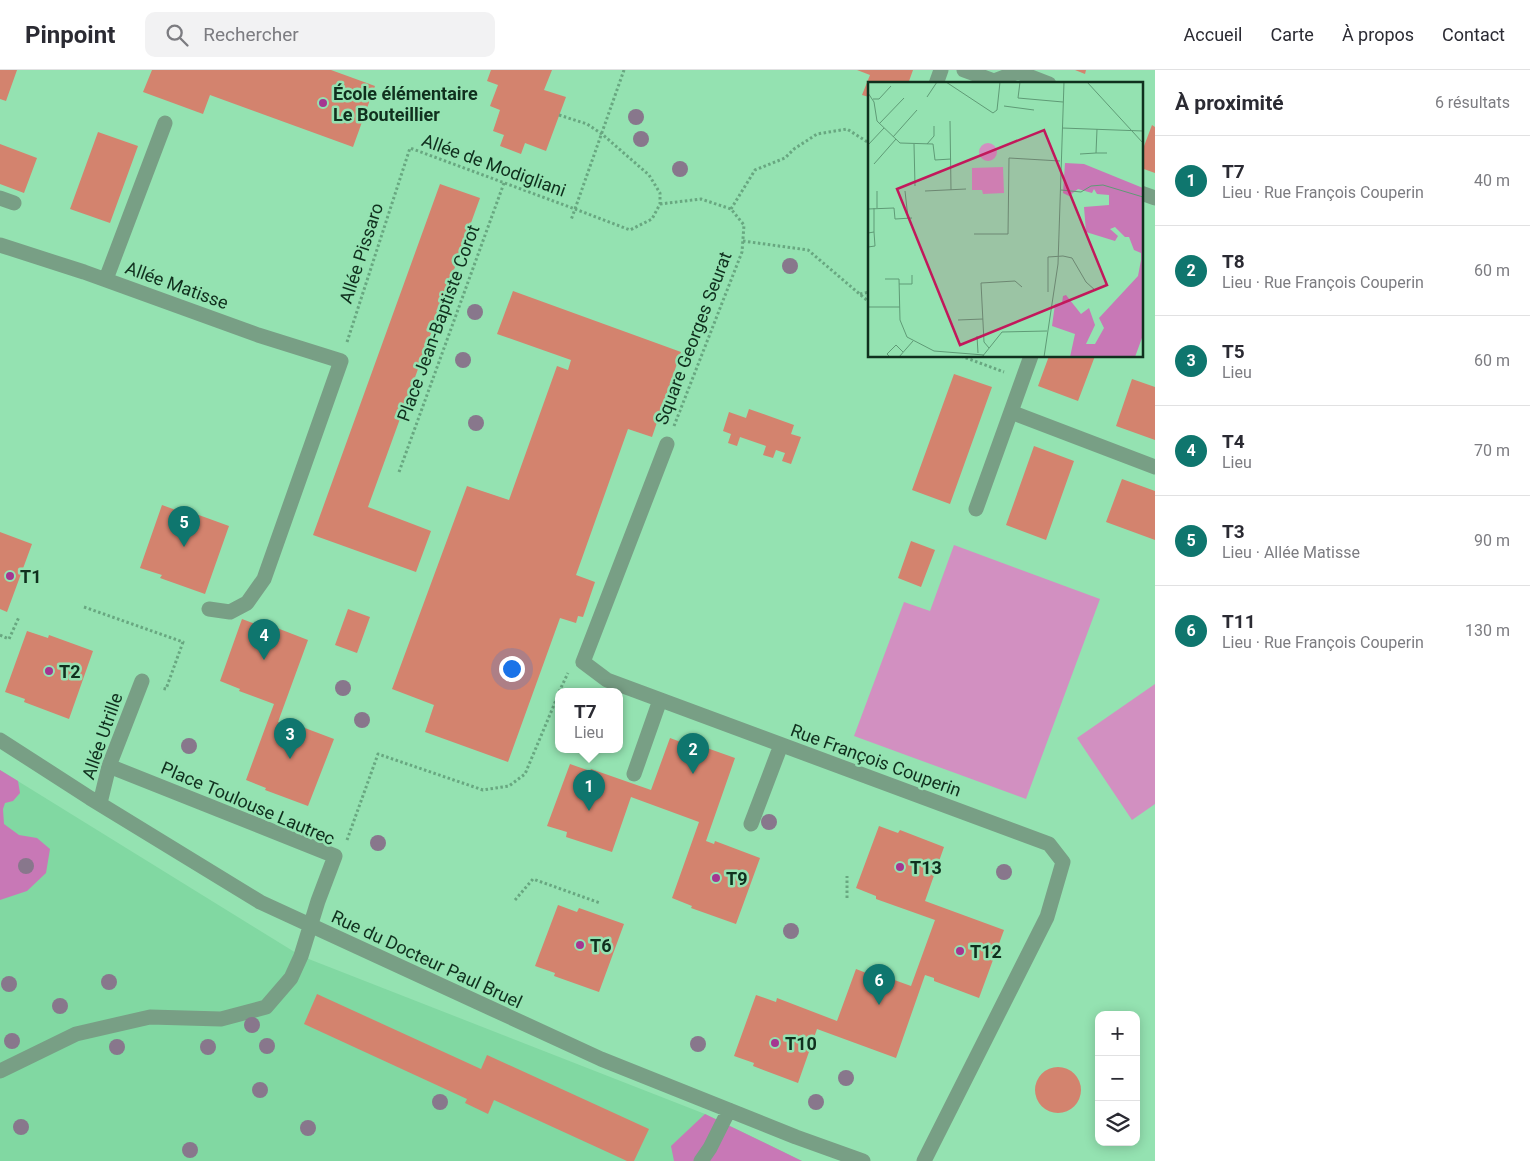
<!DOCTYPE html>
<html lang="fr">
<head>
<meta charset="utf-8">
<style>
  :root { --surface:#fff; --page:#f2f2f3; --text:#2b2b33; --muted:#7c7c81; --line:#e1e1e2; --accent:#0f766e }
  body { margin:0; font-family:Roboto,sans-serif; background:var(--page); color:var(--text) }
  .controls { position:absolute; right:15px; bottom:15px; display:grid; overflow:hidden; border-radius:10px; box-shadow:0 2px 12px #0003 }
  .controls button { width:45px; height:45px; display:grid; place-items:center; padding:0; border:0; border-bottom:1px solid var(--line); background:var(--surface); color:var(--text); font:25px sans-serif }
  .you { position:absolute; left:511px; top:598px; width:18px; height:18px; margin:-12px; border:4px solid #fff; border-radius:50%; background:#1a73e8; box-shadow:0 0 0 8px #1a73e833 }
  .badge { display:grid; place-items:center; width:32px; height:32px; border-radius:50%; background:var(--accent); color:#fff; font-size:16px; font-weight:700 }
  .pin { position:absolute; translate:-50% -41px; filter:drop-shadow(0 1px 2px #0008) }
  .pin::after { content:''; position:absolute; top:26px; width:18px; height:15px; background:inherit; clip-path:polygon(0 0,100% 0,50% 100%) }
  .popup { position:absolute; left:555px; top:618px; width:68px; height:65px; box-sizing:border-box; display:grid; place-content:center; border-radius:10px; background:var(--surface); filter:drop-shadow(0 1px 4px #0005); font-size:16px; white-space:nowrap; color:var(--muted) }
  .popup b { font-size:19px; color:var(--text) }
  .popup::after { content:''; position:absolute; left:50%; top:100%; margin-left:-10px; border:10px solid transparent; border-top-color:var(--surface) }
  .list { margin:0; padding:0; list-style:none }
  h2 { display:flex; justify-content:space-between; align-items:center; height:65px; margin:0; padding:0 20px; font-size:21px }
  h2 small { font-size:16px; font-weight:400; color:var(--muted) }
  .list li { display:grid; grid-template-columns:32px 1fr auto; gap:15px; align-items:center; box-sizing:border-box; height:90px; padding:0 20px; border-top:1px solid var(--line) }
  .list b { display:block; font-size:19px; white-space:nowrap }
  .list p { margin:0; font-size:16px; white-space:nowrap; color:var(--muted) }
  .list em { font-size:16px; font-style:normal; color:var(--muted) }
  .icon { flex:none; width:28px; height:28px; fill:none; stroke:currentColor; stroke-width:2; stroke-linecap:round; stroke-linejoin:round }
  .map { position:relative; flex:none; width:1155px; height:1091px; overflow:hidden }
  header { display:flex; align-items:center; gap:30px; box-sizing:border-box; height:70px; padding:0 25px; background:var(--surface); border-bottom:1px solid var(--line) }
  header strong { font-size:24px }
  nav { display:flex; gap:28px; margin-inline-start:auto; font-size:18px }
  .search { width:350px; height:45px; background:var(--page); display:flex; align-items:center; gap:12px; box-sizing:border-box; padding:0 18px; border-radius:10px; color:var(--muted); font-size:19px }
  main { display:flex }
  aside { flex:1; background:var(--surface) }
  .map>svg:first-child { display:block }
  .built { fill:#81d8a2 }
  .green { fill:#d290c1 }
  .forest { fill:#c878b6 }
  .building { fill:#d3836e }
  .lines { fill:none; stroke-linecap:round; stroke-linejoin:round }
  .path { stroke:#68a780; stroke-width:3; stroke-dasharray:2.5 2.5; stroke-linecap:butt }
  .minor { stroke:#789f85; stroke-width:15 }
  .tree { fill:#88778c }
  .poi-dot { fill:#a53591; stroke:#94e2b1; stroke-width:2 }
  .labels { text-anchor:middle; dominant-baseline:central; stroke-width:5; stroke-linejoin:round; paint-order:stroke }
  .poi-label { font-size:18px; font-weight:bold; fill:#10301e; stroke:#94e2b1; text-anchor:start }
  .street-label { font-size:18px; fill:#10301e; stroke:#94e2b1 }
  .inset-road { fill:none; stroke:#5f9b76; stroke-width:1 }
  .view { fill:#c2185b; fill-opacity:0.15; stroke:#c2185b; stroke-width:2.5 }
  .inset-edge { fill:none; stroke:#10301e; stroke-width:2.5 }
</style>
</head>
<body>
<header>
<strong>Pinpoint</strong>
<div class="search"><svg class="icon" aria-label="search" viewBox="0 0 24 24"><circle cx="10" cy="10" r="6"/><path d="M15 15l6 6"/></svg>Rechercher</div>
<nav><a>Accueil</a><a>Carte</a><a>À propos</a><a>Contact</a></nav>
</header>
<main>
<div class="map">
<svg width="1155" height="1091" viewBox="0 0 1155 1091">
  <rect width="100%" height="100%" fill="#94e2b1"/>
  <!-- built -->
  <path class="built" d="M0,700L301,886L705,1044L802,1091H0Z"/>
  <!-- green -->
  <path class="green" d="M954,475L1100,529L1026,729L854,666L904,532L930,541Z
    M1155,614V734L1132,750L1077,668Z"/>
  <!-- forest -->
  <path class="forest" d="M0,700L18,711L20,723L13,731L5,733L3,739L4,754L19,765L37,768L50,779L46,803L27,821L0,830Z
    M705,1044L802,1091H674L671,1076Z"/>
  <!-- building -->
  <path class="building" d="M0,0H17L6,31L0,29Z
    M152,0H331L375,16L353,77L210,25L203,44L143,22Z
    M491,0H552L544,20L566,27L546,81L525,73L521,84L500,76L504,65L493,61L500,40L490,36L498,15L487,11Z
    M857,0H913L908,14H869V27L862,25L870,5Z
    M1075,0H1086L1085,4Z
    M1152,55L1155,57V103L1141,98V84Z
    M98,62L138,76L110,153L70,139Z
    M0,74L37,88L24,123L0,114Z
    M440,114L480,128L368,437L431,461L416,502L313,465Z
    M513,221L681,282L652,367L628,359L576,505L595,512L583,547L578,546L576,553L560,548L508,692L425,662L434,635L392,619L467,416L509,430L557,296L568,300L571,290L497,264Z
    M1049,286H1095L1078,331L1038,316Z
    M954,304L992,317L950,434L912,420Z
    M1132,309L1155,317V370L1116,356Z
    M749,339L794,355L791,364L801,367L791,394L782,391L785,383L776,380L773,388L763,385L766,376L740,367L737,376L728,373L731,364L723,361L729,342L746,348Z
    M1034,376L1074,391L1046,470L1006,455Z
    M1122,409L1155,421V470L1106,452Z
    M162,435L184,443L185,440L229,456L205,524L160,508L162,505L140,498Z
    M0,462L32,474L7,542L0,539Z
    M911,471L935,480L921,517L898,508Z
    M348,539L370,547L357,583L335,575Z
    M242,549L263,557L264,553L308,570L278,652L288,656L289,652L334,669L308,736L265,720L266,718L246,710L274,634L239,621L240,619L220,611Z
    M27,561L48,568L49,565L93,581L69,649L24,632L25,629L5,622Z
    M670,668L689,675L690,672L735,688L706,771L714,774L715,771L760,788L736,854L691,838L692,836L672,828L699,752L631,727L612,782L566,767L567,762L547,756L570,694L590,701L591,699L651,720Z
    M879,756L898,763L900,760L944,777L925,831L1004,860L979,928L934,911V908L925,905L896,988L817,959L798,1013L753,996L754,993L734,986L756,925L776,932L777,928L837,951L856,899L874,906L875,903L911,916L935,850L876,829V826L856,818Z
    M558,835L577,842L579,838L624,854L599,922L554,906L555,903L535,896Z
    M317,924L481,999L487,985L649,1059L634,1091H627L494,1030L488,1044L465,1033L467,1029L304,954Z
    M1035 1020a23 23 0 1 1 46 0a23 23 0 1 1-46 0Z"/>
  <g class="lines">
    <!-- path -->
    <path class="path" d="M559,45L587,54L602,64L649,105L660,123V134L652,149L630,160L575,139L571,150
      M660,134L701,129L731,139L744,155L742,182L674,356
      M731,139L755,100L785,88L794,79L817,64L847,59L869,73
      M743,171L808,180L869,232
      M860,224L869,222
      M347,272L410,78L575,139L624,0
      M961,286L1004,302
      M399,402L504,113
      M84,537L183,572L166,619L161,618
      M0,565L9,569L19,547
      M559,622L568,603
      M347,770L378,684L483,720L509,716L525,704L559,623
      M847,828V806
      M515,830L533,809L600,833"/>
    <!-- minor -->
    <path class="minor" d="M964,0L994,11L1018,2L1049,14
      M936,14L941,0
      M1141,123L1155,128
      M0,128L14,133
      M0,175L84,202L258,265L341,291L264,509L247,533L230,542L209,539
      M106,209L165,53
      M1011,342L1155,397
      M667,374L583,592L607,610L1049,774L1063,792L1047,847L924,1091
      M976,439L1031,286
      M0,670L90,728L260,832L601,989L796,1067L863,1091
      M634,704L660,630
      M100,733L109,696L142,611
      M751,754L781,675
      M0,1001L76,964L150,947L221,949L266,937L291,908L301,886L318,831L335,786L109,696
      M701,1091L710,1078L729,1040"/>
  </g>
  <!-- trees -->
  <g class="tree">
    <circle cx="636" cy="47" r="8"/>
    <circle cx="641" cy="69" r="8"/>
    <circle cx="680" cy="99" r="8"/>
    <circle cx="790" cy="196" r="8"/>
    <circle cx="475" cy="242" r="8"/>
    <circle cx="463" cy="290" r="8"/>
    <circle cx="476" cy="353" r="8"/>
    <circle cx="343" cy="618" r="8"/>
    <circle cx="362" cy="650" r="8"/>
    <circle cx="189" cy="676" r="8"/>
    <circle cx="769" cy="752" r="8"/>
    <circle cx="378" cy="773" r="8"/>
    <circle cx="26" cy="796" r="8"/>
    <circle cx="1004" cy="802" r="8"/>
    <circle cx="791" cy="861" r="8"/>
    <circle cx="109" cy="912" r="8"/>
    <circle cx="9" cy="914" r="8"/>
    <circle cx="60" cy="936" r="8"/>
    <circle cx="252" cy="955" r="8"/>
    <circle cx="12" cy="971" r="8"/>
    <circle cx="698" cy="974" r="8"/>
    <circle cx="267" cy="976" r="8"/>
    <circle cx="117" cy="977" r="8"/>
    <circle cx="208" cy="977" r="8"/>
    <circle cx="846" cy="1008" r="8"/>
    <circle cx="260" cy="1020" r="8"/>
    <circle cx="440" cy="1032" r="8"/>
    <circle cx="816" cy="1032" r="8"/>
    <circle cx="21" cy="1057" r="8"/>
    <circle cx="308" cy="1058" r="8"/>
    <circle cx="190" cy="1080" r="8"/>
  </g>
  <!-- markers -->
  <g class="poi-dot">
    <circle cx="323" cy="33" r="5"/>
    <circle cx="10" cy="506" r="5"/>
    <circle cx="49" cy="601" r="5"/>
    <circle cx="900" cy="797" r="5"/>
    <circle cx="716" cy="808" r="5"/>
    <circle cx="580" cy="875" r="5"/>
    <circle cx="960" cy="881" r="5"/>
    <circle cx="775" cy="973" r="5"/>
  </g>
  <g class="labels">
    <!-- poi labels -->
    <g class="poi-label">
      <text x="333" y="23">École élémentaire<tspan x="333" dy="21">Le Bouteillier</tspan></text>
      <text x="20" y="506">T1</text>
      <text x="59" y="601">T2</text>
      <text x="910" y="797">T13</text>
      <text x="726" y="808">T9</text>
      <text x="590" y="875">T6</text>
      <text x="970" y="881">T12</text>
      <text x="785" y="973">T10</text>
    </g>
    <!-- street labels -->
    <g class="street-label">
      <text transform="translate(494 95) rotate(20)">Allée de Modigliani</text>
      <text transform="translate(361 183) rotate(-72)">Allée Pissaro</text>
      <text transform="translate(177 215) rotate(20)">Allée Matisse</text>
      <text transform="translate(438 253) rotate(-70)">Place Jean-Baptiste Corot</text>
      <text transform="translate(693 268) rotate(-69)">Square Georges Seurat</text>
      <text transform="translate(102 666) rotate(-71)">Allée Utrille</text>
      <text transform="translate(876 690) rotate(20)">Rue François Couperin</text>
      <text transform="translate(248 733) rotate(23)">Place Toulouse Lautrec</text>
      <text transform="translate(427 889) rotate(25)">Rue du Docteur Paul Bruel</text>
    </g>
  </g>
  <!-- overview -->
  <g transform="translate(868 12)">
    <rect width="275" height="275" fill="#94e2b1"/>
    <path d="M111 70a9 9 0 1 1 18 0a9 9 0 1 1-18 0ZM135,85L136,111L115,112L114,108H104V86Z" fill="#d290c1"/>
    <path d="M197,81L216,82L275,106V253L267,275H202L207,252L184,244L187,222L194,221L195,214L198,213L213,232L221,226L227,243L218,262H227L236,246L231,236L270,194L273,178V171L266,168L261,155H257L247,145L242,147L250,154L247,159L218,150L216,125L241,123V113L229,112L226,107L224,111L210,107L201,114L195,111Z" fill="#c878b6"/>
    <path class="inset-road" d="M78,0L125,31L129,28L132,0M152,0L150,16L195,20M219,0L275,61M0,11L6,20L9,39L32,61L65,62L67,78L83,77M59,15L69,0M5,17H11L23,4M136,24L166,28M82,39L83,108M11,42L36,16M194,46L275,49M229,47L228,71H239M25,55L49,28M46,62L47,104M59,62L66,54V44M0,63L16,46M212,72L228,71M6,82L28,57M193,108L213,110L223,104L235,103L275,115M9,109V126M37,109L40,136M57,109L98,107M0,127L26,126L27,137L44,136M0,151L6,150V126M106,152H140L141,76L192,79M0,165L7,164L6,150M17,197H31L32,238L39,255L66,269L116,273M31,202H44V193M180,210V175L195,174L204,176L218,200L228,209M0,225H32M90,238L115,237M109,254L110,271M121,266L116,260L113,201L147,199L154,205M22,275L19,272L28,263L35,270M31,275L45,259M114,275L134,250L179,249M176,275L190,182L196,0"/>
    <path class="view" d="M176,48L239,203L92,263L29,107Z"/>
    <rect width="275" height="275" class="inset-edge"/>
  </g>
</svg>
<div class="controls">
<button>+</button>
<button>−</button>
<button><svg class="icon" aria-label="layers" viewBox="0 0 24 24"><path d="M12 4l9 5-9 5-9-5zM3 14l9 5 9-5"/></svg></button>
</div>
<div class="you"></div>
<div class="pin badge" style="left:589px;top:741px">1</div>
<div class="popup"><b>T7</b>Lieu</div>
<div class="pin badge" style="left:693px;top:704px">2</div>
<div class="pin badge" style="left:290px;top:689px">3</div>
<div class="pin badge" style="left:264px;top:590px">4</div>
<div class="pin badge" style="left:184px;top:477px">5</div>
<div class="pin badge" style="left:879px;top:935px">6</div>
</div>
<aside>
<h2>À proximité<small>6 résultats</small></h2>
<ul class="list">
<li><span class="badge">1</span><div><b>T7</b><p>Lieu · Rue François Couperin</p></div><em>40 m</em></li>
<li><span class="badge">2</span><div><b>T8</b><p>Lieu · Rue François Couperin</p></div><em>60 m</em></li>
<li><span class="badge">3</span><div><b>T5</b><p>Lieu</p></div><em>60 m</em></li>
<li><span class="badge">4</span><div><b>T4</b><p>Lieu</p></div><em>70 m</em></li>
<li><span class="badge">5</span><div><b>T3</b><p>Lieu · Allée Matisse</p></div><em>90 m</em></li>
<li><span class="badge">6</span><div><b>T11</b><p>Lieu · Rue François Couperin</p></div><em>130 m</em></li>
</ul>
</aside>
</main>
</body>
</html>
